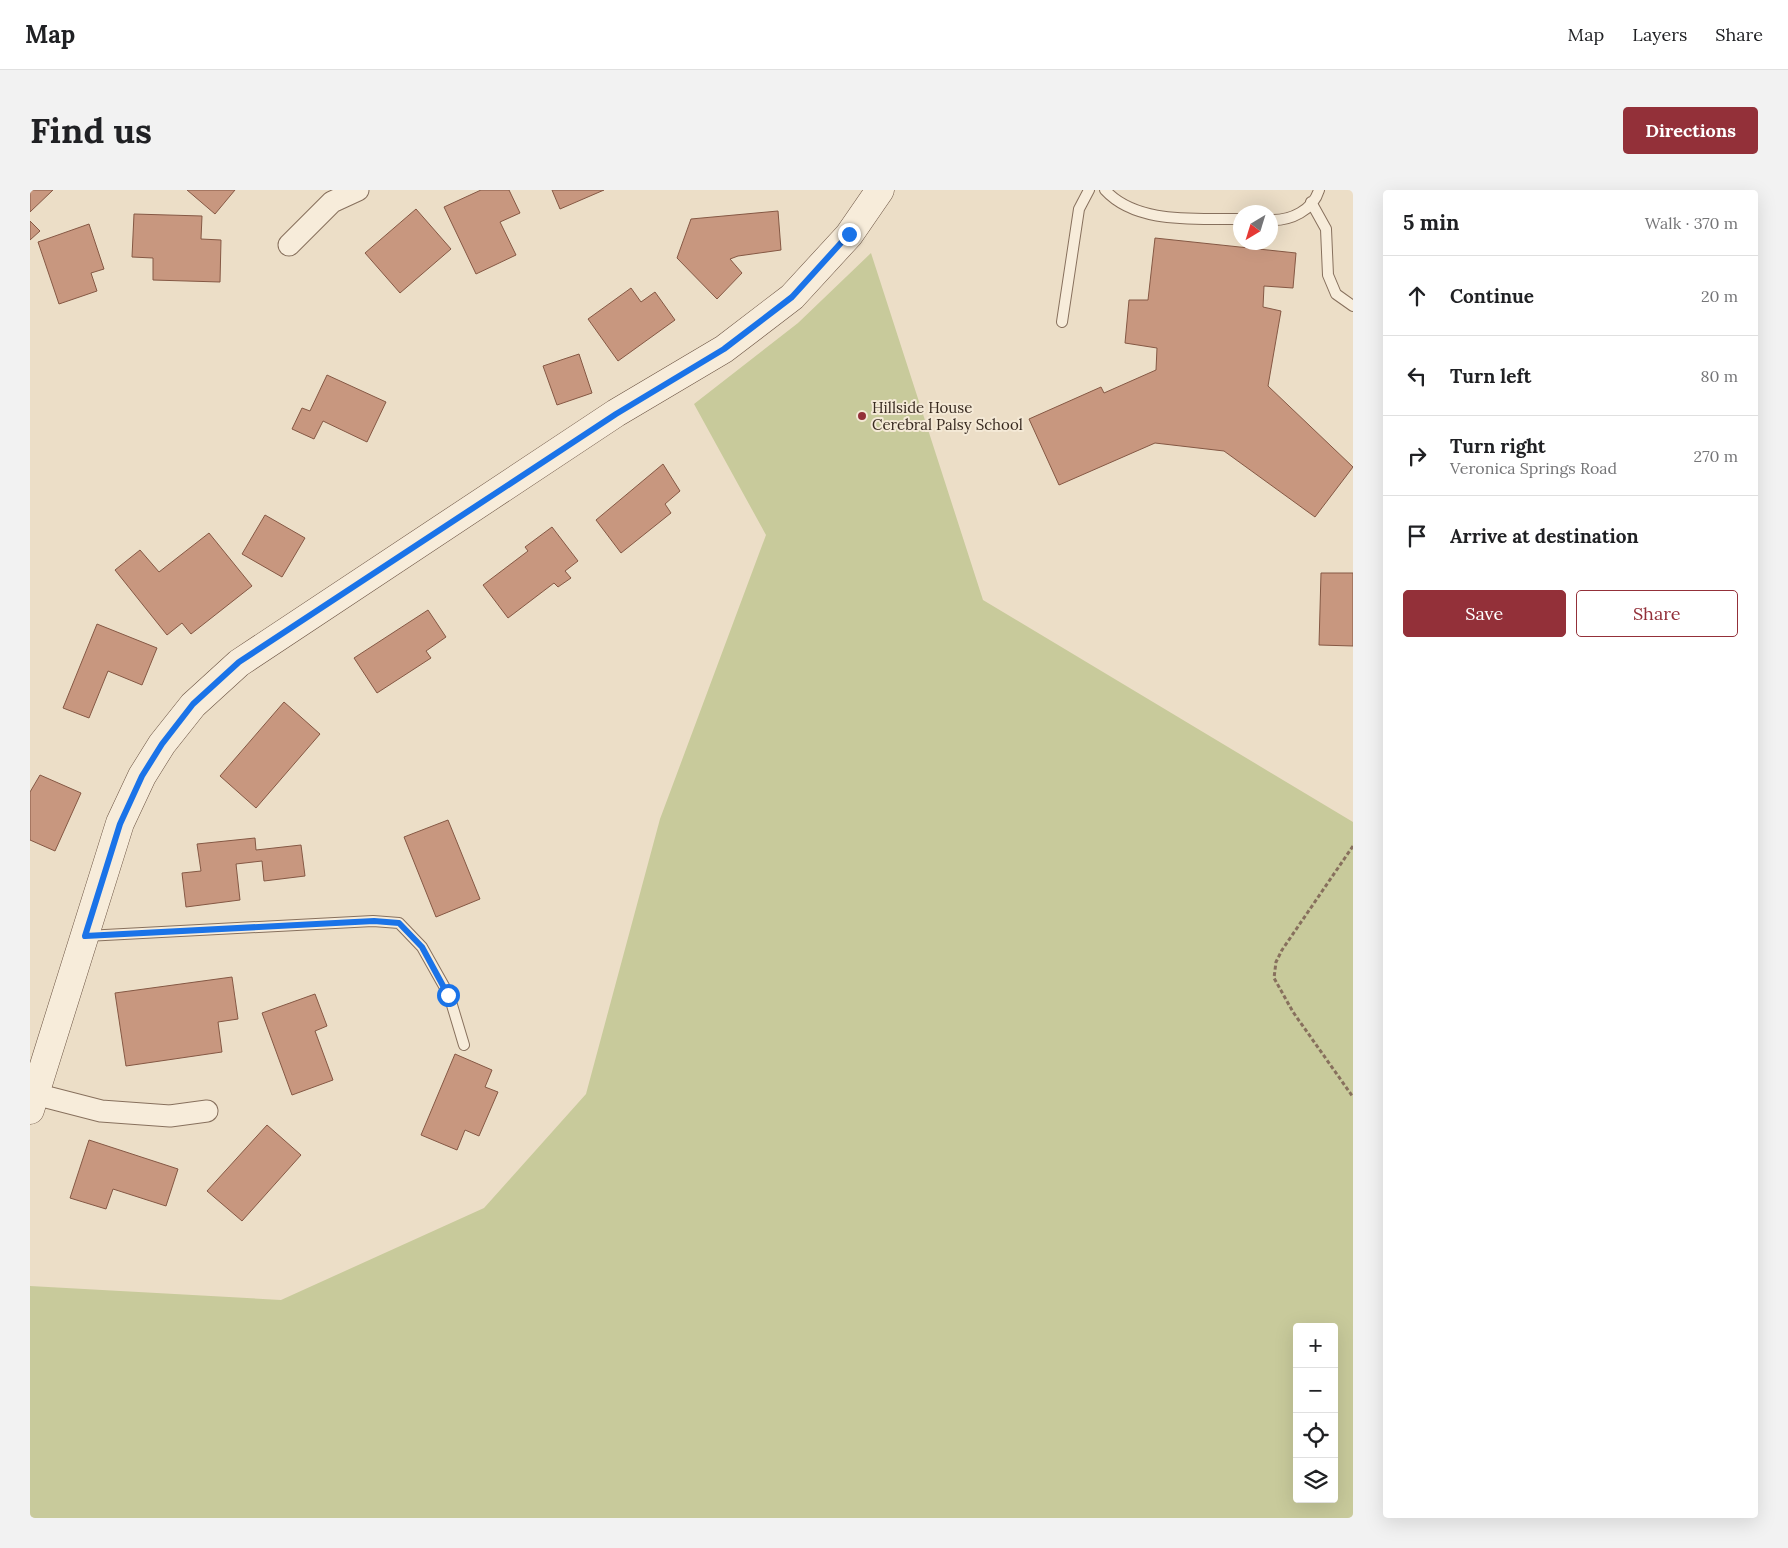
<!DOCTYPE html>
<html lang="en">
<head>
<meta charset="utf-8">
<style>
  :root { --surface:#fff; --page:#f2f2f2; --text:#202124; --muted:#757577; --line:#e0e0e0; --accent:#933039 }
  body { margin:0; font-family:Lora,serif; background:var(--page); color:var(--text) }
  .controls { position:absolute; right:15px; bottom:15px; display:grid; overflow:hidden; border-radius:5px; box-shadow:0 5px 20px #0002 }
  .controls button { width:45px; height:45px; display:grid; place-items:center; padding:0; border:0; border-bottom:1px solid var(--line); background:var(--surface); color:var(--text); font:25px sans-serif }
  .compass { position:absolute; left:1203px; top:15px; width:45px; height:45px; border-radius:50%; background:var(--surface); box-shadow:0 5px 20px #0002; rotate:218deg }
  .stop { position:absolute; width:15px; height:15px; margin:-11px; border:4px solid #1a73e8; border-radius:50%; background:#fff }
  .stop.end { background:#1a73e8; border-color:#fff; box-shadow:0 1px 5px #0008 }
  .list { margin:0; padding:0; list-style:none }
  h2 { display:flex; justify-content:space-between; align-items:center; height:65px; margin:0; padding:0 20px; font-size:21px }
  h2 small { font-size:16px; font-weight:400; color:var(--muted) }
  .list li { display:grid; grid-template-columns:32px 1fr auto; gap:15px; align-items:center; box-sizing:border-box; height:80px; padding:0 20px; border-top:1px solid var(--line) }
  .list b { display:block; font-size:19px; white-space:nowrap }
  .list p { margin:0; font-size:16px; white-space:nowrap; color:var(--muted) }
  .list em { font-size:16px; font-style:normal; color:var(--muted) }
  .actions { display:flex; gap:10px; padding:15px 20px }
  .actions a { flex:1; padding:11px 0; border:1px solid var(--accent); border-radius:5px; text-align:center; font-size:18px; color:var(--accent) }
  .actions .main { background:var(--accent); color:#fff }
  .icon { flex:none; width:28px; height:28px; fill:none; stroke:currentColor; stroke-width:2; stroke-linecap:round; stroke-linejoin:round }
  .map { position:relative; flex:none; width:1323px; height:1328px; overflow:hidden; border-radius:5px }
  header { display:flex; align-items:center; gap:30px; box-sizing:border-box; height:70px; padding:0 25px; background:var(--surface); border-bottom:1px solid var(--line) }
  header strong { font-size:24px }
  nav { display:flex; gap:28px; margin-inline-start:auto; font-size:18px }
  .intro { display:flex; align-items:center; justify-content:space-between; box-sizing:border-box; height:120px; padding:0 30px }
  h1 { margin:0; font-size:35px }
  .button { padding:12px 22px; border-radius:5px; background:var(--accent); color:#fff; font-size:18px; font-weight:700 }
  main { display:flex; gap:30px; padding:0 30px }
  aside { flex:1; background:var(--surface); border-radius:5px; box-shadow:0 5px 20px #0002 }
  .map>svg:first-child { display:block }
  .green { fill:#c8ca9b; fill-rule:evenodd }
  .building { fill:#c8977f; stroke:#855844 }
  .lines { fill:none; stroke-linecap:round; stroke-linejoin:round }
  .lane-casing { stroke:#87705d; stroke-width:12 }
  .street-casing { stroke:#87705d; stroke-width:23 }
  .secondary-casing { stroke:#695140; stroke-width:29 }
  .path { stroke:#87705d; stroke-width:3; stroke-dasharray:4 2.5; stroke-linecap:butt }
  .lane { stroke:#f7ecda; stroke-width:10 }
  .street { stroke:#f7ecda; stroke-width:21 }
  .secondary { stroke:#f7ecda; stroke-width:28 }
  .route { stroke:#1a73e8; stroke-width:6 }
  .poi-dot { fill:#933039; stroke:#f4e9d6; stroke-width:2 }
  .labels { text-anchor:middle; dominant-baseline:central; stroke-width:4; stroke-linejoin:round; paint-order:stroke }
  .poi-label { font-size:15px; fill:#382a20; stroke:#f4e9d6; text-anchor:start }
</style>
</head>
<body>
<header>
<strong>Map</strong>
<nav><a>Map</a><a>Layers</a><a>Share</a></nav>
</header>
<div class="intro"><h1>Find us</h1><a class="button">Directions</a></div>
<main>
<div class="map">
<svg width="1323" height="1328" viewBox="0 0 1323 1328">
  <rect width="100%" height="100%" fill="#ecdec7"/>
  <!-- green -->
  <path class="green" d="M841,63L953,410L1323,632V1328H0V1096L251,1110L454,1018L556,904L630,629L736,345L664,214L768,133ZM1267,1137H1304V1309H1267Z"/>
  <!-- building -->
  <path class="building" d="M0,0H23L0,22Z
    M157,0H205L185,24Z
    M451,0H479L490,23L470,32L486,65L446,84L414,17Z
    M522,0H574L530,19Z
    M386,19L421,59L370,103L335,63Z
    M748,21L751,60L708,66L700,69L712,83L687,109L647,68L661,29Z
    M104,24L172,26L171,49L191,50L190,92L123,90V68L102,67Z
    M0,31L10,41L0,50Z
    M59,34L74,79L61,83L67,101L29,114L8,52Z
    M1125,48L1266,63L1263,98L1234,96L1233,117L1251,121L1238,196L1323,277L1285,327L1194,261L1125,253L1029,295L999,229L1071,197L1074,203L1126,180L1127,158L1095,153L1099,110H1118Z
    M601,98L611,112L625,102L645,130L588,171L558,129Z
    M549,164L562,203L527,215L513,176Z
    M297,185L356,212L337,252L293,231L284,249L262,239L272,218L280,221Z
    M633,274L650,301L635,314L641,323L591,363L566,330Z
    M235,325L275,348L252,387L212,364Z
    M522,337L548,371L535,381L541,388L528,397L524,393L478,428L453,395L498,361L495,357Z
    M179,343L222,396L161,444L152,433L137,445L85,380L110,360L129,382Z
    M1291,383H1323V456L1289,455Z
    M398,420L416,447L396,461L401,468L347,503L324,468Z
    M67,434L127,458L112,495L78,481L59,528L33,518Z
    M254,512L290,544L226,618L190,586Z
    M10,585L51,603L25,661L0,650V602Z
    M418,630L450,709L406,727L374,647Z
    M225,648L226,660L271,655L275,686L234,691L232,671L206,674L210,710L156,717L152,683L171,681L167,654Z
    M202,787L208,829L188,832L192,862L96,876L85,803Z
    M285,804L297,836L285,841L303,890L262,905L232,823Z
    M425,864L462,880L455,897L468,902L449,946L435,940L427,960L391,945Z
    M237,935L271,965L212,1031L177,1001Z
    M59,950L148,979L136,1016L83,999L76,1019L40,1008Z"/>
  <g class="lines">
    <defs>
      <path id="lane" d="M1075,0C1107,35 1167,28 1210,29
        M1281,12L1296,39L1298,85L1306,104L1323,116
        M1240,30C1261,31 1283,20 1289,0
        M1032,132L1049,19L1059,0
        M56,746L343,731L369,733L392,757L419,805L434,855"/>
      <path id="street" d="M259,55L302,12L328,0
        M5,904L71,921L140,926L177,921"/>
      <path id="secondary" d="M0,920L90,633L112,586L132,554L163,515L209,473L586,223L694,159L762,107L819,45L850,0"/>
    </defs>
    <!-- lane casing -->
    <use href="#lane" class="lane-casing"/>
    <!-- street casing -->
    <use href="#street" class="street-casing"/>
    <!-- secondary casing -->
    <use href="#secondary" class="secondary-casing"/>
    <!-- path -->
    <path class="path" d="M1323,656L1252,760L1246,772L1244,788L1263,822L1323,907"/>
    <!-- lane -->
    <use href="#lane" class="lane"/>
    <!-- street -->
    <use href="#street" class="street"/>
    <!-- secondary -->
    <use href="#secondary" class="secondary"/>
  </g>
  <g class="lines">
    <!-- route -->
    <path class="route" d="M418,805L392,757L369,733L344,731L55,746L90,634L112,586L132,554L163,514L209,472L586,224L694,159L762,107L819,44"/>
  </g>
  <!-- markers -->
  <circle class="poi-dot" cx="832" cy="226" r="5"/>
  <g class="labels">
    <!-- poi labels -->
    <g class="poi-label">
      <text x="842" y="217">Hillside House<tspan x="842" dy="17">Cerebral Palsy School</tspan></text>
    </g>
  </g>
</svg>
<div class="controls">
<button>+</button>
<button>−</button>
<button><svg class="icon" aria-label="locate" viewBox="0 0 24 24"><circle cx="12" cy="12" r="6"/><path d="M12 2v4M12 18v4M2 12h4M18 12h4"/></svg></button>
<button><svg class="icon" aria-label="layers" viewBox="0 0 24 24"><path d="M12 4l9 5-9 5-9-5zM3 14l9 5 9-5"/></svg></button>
</div>
<svg class="compass" viewBox="-18 -18 36 36"><path d="M0-13l5 13h-10z" fill="#e53935"/><path d="M0 13l5-13h-10z" fill="#757577"/></svg>
<div class="stop" style="left:418px;top:805px"></div>
<div class="stop end" style="left:819px;top:44px"></div>
</div>
<aside>
<h2>5 min<small>Walk · 370 m</small></h2>
<ul class="list">
<li><svg class="icon" aria-label="ahead" viewBox="0 0 24 24"><path d="M12 20V5M6 11l6-6 6 6"/></svg><div><b>Continue</b></div><em>20 m</em></li>
<li><svg class="icon" aria-label="left" viewBox="0 0 24 24"><path d="M17 20v-9H6M10 6l-5 5 5 5"/></svg><div><b>Turn left</b></div><em>80 m</em></li>
<li><svg class="icon" aria-label="right" viewBox="0 0 24 24"><path d="M7 20v-9h11M14 6l5 5-5 5"/></svg><div><b>Turn right</b><p>Veronica Springs Road</p></div><em>270 m</em></li>
<li><svg class="icon" aria-label="arrive" viewBox="0 0 24 24"><path d="M6 21V4h12l-3 4 3 4H6"/></svg><div><b>Arrive at destination</b></div></li>
</ul>
<div class="actions"><a class="main">Save</a><a>Share</a></div>
</aside>
</main>
</body>
</html>
